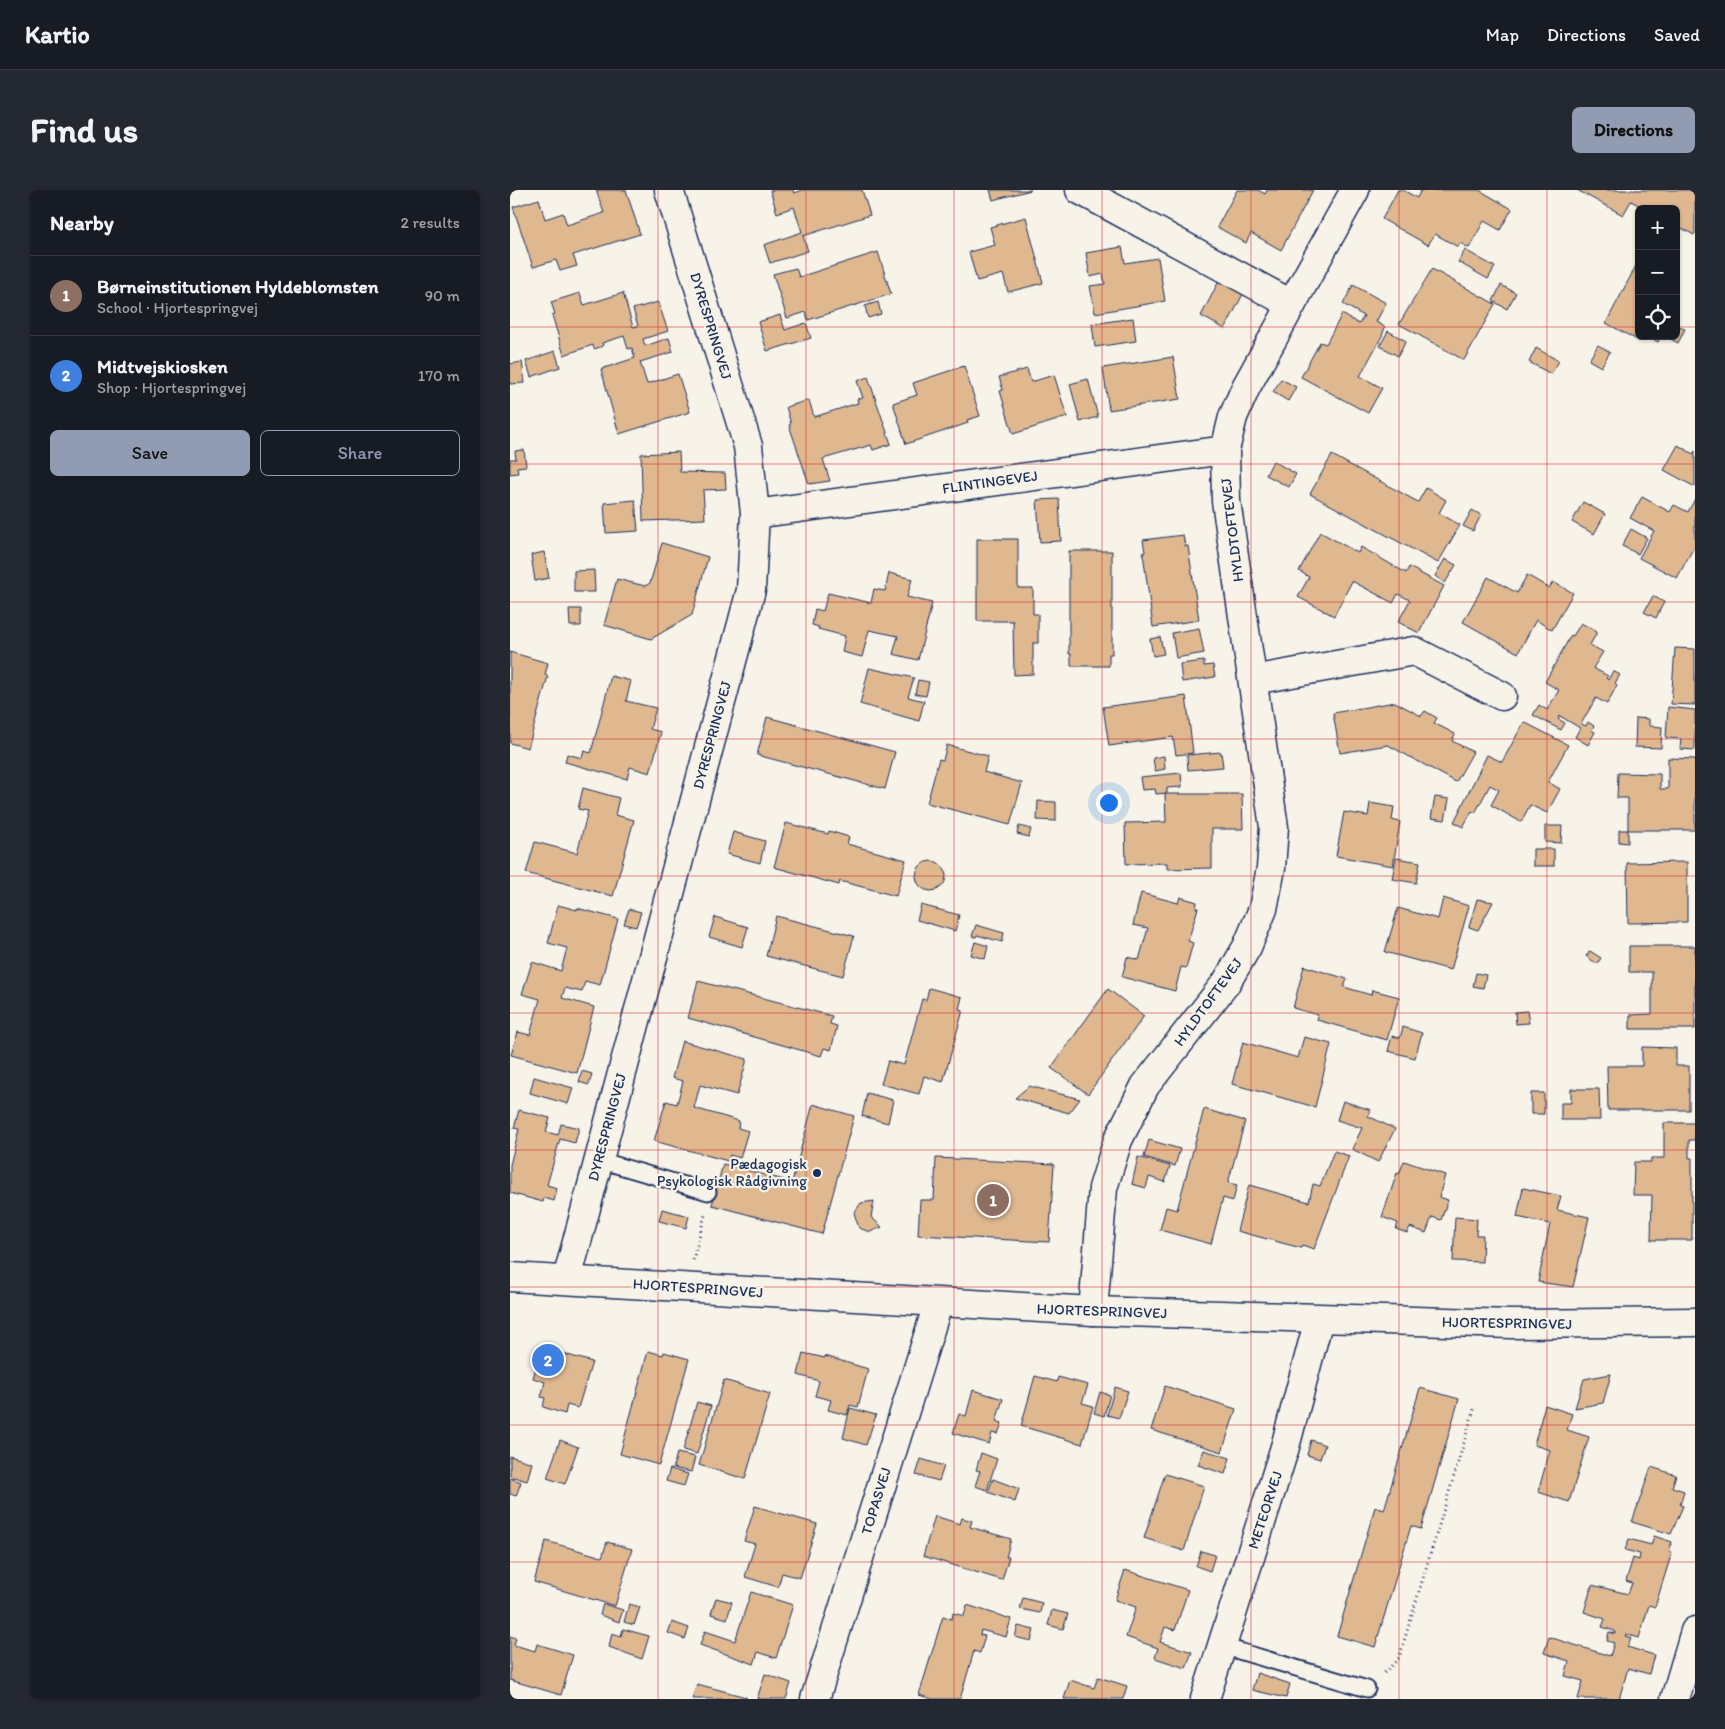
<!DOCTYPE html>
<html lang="en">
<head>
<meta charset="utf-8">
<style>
  :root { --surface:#171b24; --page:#242831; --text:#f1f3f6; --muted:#9ea1a6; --line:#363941; --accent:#919bb2 }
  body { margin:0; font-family:Itim,sans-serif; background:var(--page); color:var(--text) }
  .controls { position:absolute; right:15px; top:15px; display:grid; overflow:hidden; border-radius:8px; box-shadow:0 1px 4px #0004 }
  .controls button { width:45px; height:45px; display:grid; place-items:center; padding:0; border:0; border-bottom:1px solid var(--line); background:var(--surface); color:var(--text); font:25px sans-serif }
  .you { position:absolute; left:598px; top:612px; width:18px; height:18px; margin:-12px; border:4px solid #fff; border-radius:50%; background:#1a73e8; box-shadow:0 0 0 8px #1a73e833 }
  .badge { display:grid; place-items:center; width:32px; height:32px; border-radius:50%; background:var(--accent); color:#fff; font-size:16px; font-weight:700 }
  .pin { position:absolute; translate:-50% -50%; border:2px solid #fff; box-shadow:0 1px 5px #0006 }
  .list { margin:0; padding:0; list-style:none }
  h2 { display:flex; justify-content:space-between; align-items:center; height:65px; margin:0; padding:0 20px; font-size:21px }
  h2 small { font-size:16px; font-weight:400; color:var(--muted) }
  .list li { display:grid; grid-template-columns:32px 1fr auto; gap:15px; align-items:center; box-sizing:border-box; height:80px; padding:0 20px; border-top:1px solid var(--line) }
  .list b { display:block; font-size:19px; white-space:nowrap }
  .list p { margin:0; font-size:16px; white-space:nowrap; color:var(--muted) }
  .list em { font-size:16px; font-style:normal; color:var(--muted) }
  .actions { display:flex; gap:10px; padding:15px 20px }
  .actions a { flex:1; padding:11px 0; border:1px solid var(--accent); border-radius:8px; text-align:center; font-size:18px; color:var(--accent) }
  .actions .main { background:var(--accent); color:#111 }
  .icon { flex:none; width:28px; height:28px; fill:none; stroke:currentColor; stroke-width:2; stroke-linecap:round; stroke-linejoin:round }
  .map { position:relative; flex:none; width:1185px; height:1509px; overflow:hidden; border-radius:8px }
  header { display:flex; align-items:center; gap:30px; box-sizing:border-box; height:70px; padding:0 25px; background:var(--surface); border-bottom:1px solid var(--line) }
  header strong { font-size:24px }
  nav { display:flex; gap:28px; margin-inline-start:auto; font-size:18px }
  .intro { display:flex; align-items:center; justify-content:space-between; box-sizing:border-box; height:120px; padding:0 30px }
  h1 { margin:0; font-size:35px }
  .button { padding:12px 22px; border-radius:8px; background:var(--accent); color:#111; font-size:18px; font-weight:700 }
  main { display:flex; gap:30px; padding:0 30px }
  aside { flex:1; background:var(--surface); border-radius:8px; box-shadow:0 1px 4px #0004 }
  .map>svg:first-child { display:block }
  .building { fill:#dfb890; stroke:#1b2f5e }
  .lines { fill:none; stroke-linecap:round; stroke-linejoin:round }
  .service-casing { stroke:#1b2f5e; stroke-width:19 }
  .minor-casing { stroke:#1b2f5e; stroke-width:31 }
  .tertiary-casing { stroke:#1b2f5e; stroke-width:31 }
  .path { stroke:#1b2f5e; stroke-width:3; stroke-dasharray:1 4; stroke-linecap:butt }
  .service { stroke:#f7f3e8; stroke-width:15 }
  .minor { stroke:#f7f3e8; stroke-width:28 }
  .tertiary { stroke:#f7f3e8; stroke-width:28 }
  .grid { fill:none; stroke:#d62828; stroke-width:1; stroke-opacity:0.55 }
  .poi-dot { fill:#1b2f5e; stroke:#f7f3e8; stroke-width:2 }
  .labels { text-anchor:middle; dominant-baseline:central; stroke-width:4.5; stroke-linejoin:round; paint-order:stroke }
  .street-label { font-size:15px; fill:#1b2f5e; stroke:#f7f3e8 }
  .poi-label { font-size:15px; fill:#1b2f5e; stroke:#f7f3e8; text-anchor:end }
</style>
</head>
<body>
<header>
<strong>Kartio</strong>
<nav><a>Map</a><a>Directions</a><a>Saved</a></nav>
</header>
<div class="intro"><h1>Find us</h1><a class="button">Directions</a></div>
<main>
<aside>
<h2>Nearby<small>2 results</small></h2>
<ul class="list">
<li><span class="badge" style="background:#8d6e63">1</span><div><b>Børneinstitutionen Hyldeblomsten</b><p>School · Hjortespringvej</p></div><em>90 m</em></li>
<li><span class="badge" style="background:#3f7fe0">2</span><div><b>Midtvejskiosken</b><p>Shop · Hjortespringvej</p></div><em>170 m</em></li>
</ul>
<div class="actions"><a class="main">Save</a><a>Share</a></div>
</aside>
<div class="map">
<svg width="1185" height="1509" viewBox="0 0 1185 1509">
  <rect width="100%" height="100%" fill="#f7f3e8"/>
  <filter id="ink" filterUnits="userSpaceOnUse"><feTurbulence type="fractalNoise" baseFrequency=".02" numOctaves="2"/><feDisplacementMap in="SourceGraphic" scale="10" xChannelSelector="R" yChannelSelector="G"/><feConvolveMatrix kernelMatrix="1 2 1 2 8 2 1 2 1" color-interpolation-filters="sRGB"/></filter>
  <g filter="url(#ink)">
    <!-- building -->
    <path class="building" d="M86,0H116L130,44L63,65L67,76L50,81L46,70L23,77L3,17L29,9L35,29L53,23L57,35L94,23Z
      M260,0H283L284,3L293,0H352L360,25L293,46L298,61L260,73L254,55L292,42L284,17L267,23Z
      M480,0H521L483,10Z
      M727,0H748L755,4L757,0H803L771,60L741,43L736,53L707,37Z
      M888,0H893L907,8L911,0H969L1002,19L990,40L974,31L959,58L950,53L948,57L925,44L918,55L872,29Z
      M1067,0H1185V43L1184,45L1166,35V19H1136L1121,11L1113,25Z
      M516,27L533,93L498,102L493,84L467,91L459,62L485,55L480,37Z
      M612,57L615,73L648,68L655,111L585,123L580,96L595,94L593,84L580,87L576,63Z
      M955,60L985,77L978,89L948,72Z
      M368,62L381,104L298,130L296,122L277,128L263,84L286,78L289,87Z
      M1128,72L1129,146H1132L1129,151L1096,133Z
      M922,79L985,114L954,170L889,134Z
      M709,91L733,104L715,139L691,126Z
      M843,95L876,113L866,132L875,137L872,146L850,186L872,198L858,223L791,187L810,152L816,154L832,124L849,134L854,126L833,114Z
      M991,95L1006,103L997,119L983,111Z
      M70,103L74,115L113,103L123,137L128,136L123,119L148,112L158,141L133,149L135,156L159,148L163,162L130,172L137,194L168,184L180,222L109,244L91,179L125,168L122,158L118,159L114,146L92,153L93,156L84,159L83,155L54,165L42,125L45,124L41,112Z
      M368,112L371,124L358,128L355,116Z
      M270,125L275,140L296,133L301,148L257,161L248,132Z
      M623,128L626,151L585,157L582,134Z
      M1166,134L1175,139L1168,153L1155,146H1166Z
      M878,141L896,151L888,166L870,156Z
      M1137,146H1151L1148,152Z
      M1088,155L1100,162L1091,177L1079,170Z
      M1026,158L1049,171L1041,184L1019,172Z
      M45,161L50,177L21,187L16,171Z
      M663,167L670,209L599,220L593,178Z
      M12,172L15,193L0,194V174Z
      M454,176L470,226L457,230L458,233L396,254L383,213L407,205L403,193Z
      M517,179L521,192L544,185L557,227L503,244L490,201L493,200L489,187Z
      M358,187L381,254L363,260L361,255L313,269L320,291L299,294L279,235L281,234L276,217L299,210L304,227L348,213L347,209L353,208L347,191Z
      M578,189L588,227L570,232L560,194Z
      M771,189L786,197L778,211L763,202Z
      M1168,255L1183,264L1185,261V297L1154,280Z
      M14,260L16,276L7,277L8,283L0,284V269H6L5,261Z
      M169,262L170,282L215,283L216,299L193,300L195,329L133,331L131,264Z
      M822,265L908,312L916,298L936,310L929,323L950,335L928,373L800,304Z
      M763,271L786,284L779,297L756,285Z
      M1132,307L1160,322L1164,315L1178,322L1185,309V355L1167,388L1129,368L1144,341L1120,328Z
      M549,309L551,351L530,352L527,310Z
      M125,310L128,341L96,343L94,313Z
      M1073,312L1095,324L1084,344L1062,332Z
      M962,320L971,325L963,341L953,336Z
      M1121,339L1137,348L1128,364L1112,356Z
      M810,342L848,363L851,357L896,383L899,377L934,396L909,443L888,432L900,410L888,404L883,413L842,391L824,426L788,407L799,387L789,381Z
      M673,345L675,356H678L689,430L643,437L633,363L635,362L633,350Z
      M467,349H508V398H523V424H528V453H523V484L504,485L503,431H467Z
      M152,353L198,367L182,425L141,449L94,435L107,389L135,396L140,393Z
      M559,361H602V464H599V476H561V464H559Z
      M34,362L39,388L25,391L21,365Z
      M935,369L946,375L935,393L925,386Z
      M84,380L85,402H64V381Z
      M379,383L402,389L397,407L422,413L408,470L383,464L388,446L359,440L352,467L332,462L335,446L308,439L309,437L302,435L305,419L313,421L318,403L361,413L364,399L375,401Z
      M1017,385L1039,398L1043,392L1063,403L1042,440L1026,430L1008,463L953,432L978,387L1007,403Z
      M1143,406L1154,412L1146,428L1134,422Z
      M59,419H71V436H60Z
      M1071,433L1087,442L1080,455L1093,462L1083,478L1098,486L1096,488L1098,490L1103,481L1110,485L1105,493L1107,495L1097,514L1086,508L1071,534L1076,536L1078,532L1084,536L1081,540L1085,542L1078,555L1065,547L1070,538L1050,526L1048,529L1055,533L1051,540L1023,525L1029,515L1037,520L1049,500L1035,492L1061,445L1063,446Z
      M689,438L694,463L666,468L662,443Z
      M650,447L654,464L643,466L640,449Z
      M1165,458L1185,459V515L1161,514Z
      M0,462L38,473L35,485L38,486L18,558L0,553Z
      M694,471V476L703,475L705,487L672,492L670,474Z
      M359,478L404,488L398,507L414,511L409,531L350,514Z
      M101,486L121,491L116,511L146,518L140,539L151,542L140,583L120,577L117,589L55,572L57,564L72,568L74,561L81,563Z
      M408,490L419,492L416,506L405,504Z
      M676,506L683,563L666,565L663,547L599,556L593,517Z
      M885,512L911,526L915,521L927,528L924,533L945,544L942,551L963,562L946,592L878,555L830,563L823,523Z
      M1158,517L1185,520V560L1170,559L1171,549L1156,548Z
      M257,527L385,562L375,599L247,565Z
      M1126,528L1139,529V536L1152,537L1151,558L1125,557Z
      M1014,532L1058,555L1038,592L1050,599L1037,623L1020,615L1011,632L981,615L989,600L980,595L965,623L962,621L953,637L944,632L977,565L992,572Z
      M437,555L478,566L474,582L512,593L500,635L417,613L429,569L433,570Z
      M711,562L713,577L678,580L677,565Z
      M654,566L655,579L645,581L643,568Z
      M1158,568L1185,569V640H1118V608H1107L1108,583L1150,584V599H1158Z
      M671,583L672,597L657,598V603L646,604L645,599L632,600L630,587Z
      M73,598L109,608L105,625L124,630L103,706L16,683L25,652L67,663L78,621L68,619Z
      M655,604H732L733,639H702V678L657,679V673L616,674L615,633L656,632Z
      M925,607L939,609L935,630L921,628Z
      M528,611L546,612V631L527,630Z
      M860,613L884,617L882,630L890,632L883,676L826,666L834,622L858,626Z
      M276,633L318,644L319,641L339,647L337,654L396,670L386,706L330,691L329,695L264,677Z
      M509,636L521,639L519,647L507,644Z
      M1035,636H1052L1051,653L1035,652Z
      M1109,640H1118V653L1109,652Z
      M223,642L255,651L250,673L217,664Z
      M1023,659H1044V676H1023Z
      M886,668L910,672L906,693L882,689Z
      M406 686a15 15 0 1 1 30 0a15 15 0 1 1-30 0Z
      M1177,672V732L1118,733L1117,673Z
      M631,703L668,713L670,707L687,712L686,718H688L678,751L683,753L676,778L671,777L665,801L612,787L617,767L629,770L638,738L623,735Z
      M933,708L959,716L941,780L875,762L888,718L928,729Z
      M967,709L983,712L968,740L959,737Z
      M48,715L67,720V718L108,729L90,795L75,791L72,802L55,798L52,808L84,817L67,883L1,865L8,842L20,845L30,809L12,804L22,772L51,781L57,758L38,753Z
      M411,715L449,725L445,741L407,730Z
      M119,719L131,722L126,737L114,734Z
      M266,726L344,746L333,786L256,766Z
      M205,727L238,737L232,757L199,747Z
      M466,735L494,743L492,752L467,745L466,747L462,746Z
      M465,752L478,756L475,769L461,765Z
      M1119,756H1185V839H1120V825L1142,824V782H1119Z
      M1080,761L1091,768L1087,774L1076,766Z
      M794,776L837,789L834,797L861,805L862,800L889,807L877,850L807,830L808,825L783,818Z
      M966,783L976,785L973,798L963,796Z
      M188,791L322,826L320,834L327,836L321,860L314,858L311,866L178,828Z
      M419,798L452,807L449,819L453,820L433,892L414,886L409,904L371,894L378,871L394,875L412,809L416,810Z
      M598,799L634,826L578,904L541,878Z
      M1017,821L1019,833L1006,834L1005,822Z
      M893,837L912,843L905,868L878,861L882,846L890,848Z
      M794,847L821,854L805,917L722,894L733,852L788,868Z
      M172,851L237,869L227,905L190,895L184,918L229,931L228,938L238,941L230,968L220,965L218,971L144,951L156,911L167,914L173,891L162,888Z
      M1132,857L1166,858V876H1179V920H1098L1097,876H1132Z
      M72,881L82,884L79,895L69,892Z
      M24,887L63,898L58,914L20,903Z
      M519,896L570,909L559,923L505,908Z
      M1061,899H1089L1090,930H1051V913H1061Z
      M357,903L383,910L378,933L352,926Z
      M1021,903H1034V924H1021Z
      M833,911L861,920L858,926L885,939L868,972L842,959L852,938L827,930Z
      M303,914L344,926L312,1044L202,1015L213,974L282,992Z
      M694,919L735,931L718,993L727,995L723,1011L713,1008L701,1054L650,1040L656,1017L667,1020Z
      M9,920L40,928L36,942L48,945L51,934L69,938L65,953L50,949L37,995L47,998L44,1011L34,1008L33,1012L0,1003V975L9,939L4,938Z
      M1154,933H1185V950H1179V968H1182V1050H1141L1142,1005H1123L1124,972H1141V968H1154Z
      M639,950L670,959L665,976L634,967Z
      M824,961L839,966L804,1059L792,1055L791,1058L727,1041L739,995L799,1012L803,994L810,996Z
      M628,967L660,976L655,992L639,987L636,998L622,994Z
      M426,968L544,974L539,1052L408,1045L410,1010H424Z
      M894,971L935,985L929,1007L938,1010L931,1030L922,1027L916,1043L900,1037L897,1043L886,1039L888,1033L872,1027L887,983L889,984Z
      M1013,998L1051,1006L1047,1020L1079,1027L1063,1097L1028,1092L1040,1034L1007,1027Z
      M364,1011L361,1027L372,1037L360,1042L349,1038L344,1023L351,1013Z
      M152,1019L179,1026L176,1038L149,1031Z
      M945,1027L967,1029L966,1045H973L972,1072L943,1071Z
      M31,1160L44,1164V1161L82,1172L68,1218L57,1215L55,1224L33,1217L35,1208L31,1207L35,1192L23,1188Z
      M138,1161L153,1165L154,1162L179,1169L149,1275L110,1264Z
      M293,1163L315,1168V1166L358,1179L348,1217L340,1215L337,1225L318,1220L321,1210L305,1206L309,1191L288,1185Z
      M1101,1184L1093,1213L1065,1218L1074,1189Z
      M525,1186L547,1192L548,1187L578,1195L572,1213L583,1216L572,1254L511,1236Z
      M214,1190L260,1204L235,1289L189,1275Z
      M655,1196L726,1219L712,1262L641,1240Z
      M605,1197L618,1201L609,1228L597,1225Z
      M910,1198L949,1209L911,1339L901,1336L865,1457L827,1446L865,1317L874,1320Z
      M463,1200L493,1209L486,1231L492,1233L488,1244L482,1243L479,1254L443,1243L449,1224L456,1226Z
      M590,1202L600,1205L594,1226L584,1223Z
      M187,1212L201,1216L187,1264L173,1260Z
      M1035,1215L1062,1224L1057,1240L1079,1247L1059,1312L1028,1302L1040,1260L1024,1255Z
      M340,1218L366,1225L356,1255L333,1248Z
      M50,1250L68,1257L55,1294L37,1288Z
      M801,1250L815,1255L810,1269L797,1265Z
      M694,1260L720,1268L715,1284L688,1275Z
      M167,1263L185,1267L181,1282L163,1278Z
      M471,1263L487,1269L477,1300L465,1296L470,1281L466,1280Z
      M0,1266L22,1273L17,1291L0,1286Z
      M411,1269L434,1276L429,1291L406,1285Z
      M1141,1277L1166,1285L1162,1297L1174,1301L1170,1315L1173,1316L1161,1344L1122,1332Z
      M160,1279L178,1284L174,1296L156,1291Z
      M655,1284L694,1296L674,1361L634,1348Z
      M0,1288L11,1292L6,1306L0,1304Z
      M483,1289L509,1299L505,1312L478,1302Z
      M245,1316L307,1334L290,1388L272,1383L268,1397L235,1387L245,1354L234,1351Z
      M425,1326L450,1334L452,1328L462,1331L460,1337L501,1349L496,1367H499L492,1390L413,1366Z
      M1144,1346L1162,1352L1159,1361L1162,1362L1145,1417L1139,1415L1129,1448L1116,1444L1115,1446L1121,1448L1117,1457L1144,1465L1139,1484L1118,1478L1109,1509H1068L1073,1491L1055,1486L1059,1471L1034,1463L1039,1447L1100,1466L1104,1453L1097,1451L1099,1442L1105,1444V1441L1092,1437L1095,1429L1074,1422L1082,1395L1118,1404L1122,1393L1116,1391L1123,1368L1129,1370L1130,1364L1115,1360L1119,1349L1141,1355Z
      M36,1351L92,1367L97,1352L122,1359L105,1416L24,1392Z
      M691,1361L705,1365L700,1381L686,1376Z
      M615,1380L678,1400L665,1440L655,1437L650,1452L682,1462L676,1478L645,1468L648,1458L616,1447L626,1417L605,1410Z
      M241,1402L283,1415L266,1468L248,1462L244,1474L190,1455L195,1441L225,1451Z
      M206,1408L222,1412L217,1429L201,1424Z
      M513,1408L532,1413L530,1423L510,1419Z
      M93,1414L113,1420L109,1432L90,1425Z
      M119,1414L130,1417L124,1435L114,1432Z
      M457,1415L501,1429L496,1447L471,1440L470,1445L475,1446L470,1463L464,1461L450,1509H422L409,1505L433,1426L442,1429L443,1423L454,1426Z
      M542,1420L558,1424L553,1439L538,1435Z
      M162,1432L179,1438L175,1449L158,1443Z
      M508,1436L524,1440L521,1451L505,1447Z
      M113,1439L139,1446L132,1469L99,1457L102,1443L111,1446Z
      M0,1446L6,1448L4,1455L25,1461L27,1454L63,1465L51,1505L0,1490Z
      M747,1483L780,1494L776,1508L742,1500Z
      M255,1484L281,1493L276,1509H247Z
      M588,1487L617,1496L613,1509H554L560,1490L584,1498Z
      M187,1494L236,1507V1509H182Z"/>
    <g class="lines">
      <defs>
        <path id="service" d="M89,970L198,1002
          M712,1456L857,1499"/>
        <path id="minor" d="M570,0L781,114
          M245,324L715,260
          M743,490L904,461L992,506
          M57,1089L241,400L245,324L238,256L159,0
          M583,1121L593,998L608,950L635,896L716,793L737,757L753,719L761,678L764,637L716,311L715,260L723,227L736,197L845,0
          M305,1509L428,1114
          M695,1509L775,1257L809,1129
          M1165,1509L1185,1441"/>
        <path id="tertiary" d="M0,1087L583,1121L1001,1134L1185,1132"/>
      </defs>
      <!-- service casing -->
      <use href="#service" class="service-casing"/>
      <!-- minor casing -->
      <use href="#minor" class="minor-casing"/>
      <!-- tertiary casing -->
      <use href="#tertiary" class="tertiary-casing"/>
      <!-- path -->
      <path class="path" d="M183,1070L195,1025
        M874,1483L889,1468L965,1216"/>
      <!-- service -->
      <use href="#service" class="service"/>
      <!-- minor -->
      <use href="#minor" class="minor"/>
      <!-- tertiary -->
      <use href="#tertiary" class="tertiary"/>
    </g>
  </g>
  <!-- grid -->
  <path class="grid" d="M148,0V1509M296,0V1509M444,0V1509M592,0V1509M741,0V1509M889,0V1509M1037,0V1509M0,137H1129M1166,137H1185M0,274H1185M0,412H1185M0,549H1185M0,686H1185M0,823H1185M0,960H1185M0,1097H1185M0,1235H1185M0,1372H1185"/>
  <!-- markers -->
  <circle class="poi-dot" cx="307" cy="983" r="5"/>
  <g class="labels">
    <!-- street labels -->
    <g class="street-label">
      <text transform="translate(201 136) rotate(73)">DYRESPRINGVEJ</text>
      <text transform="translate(480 292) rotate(-8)">FLINTINGEVEJ</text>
      <text transform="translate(722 340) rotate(-97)">HYLDTOFTEVEJ</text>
      <text transform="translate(202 545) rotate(-75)">DYRESPRINGVEJ</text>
      <text transform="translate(698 812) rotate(-54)">HYLDTOFTEVEJ</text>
      <text transform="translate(97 937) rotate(-75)">DYRESPRINGVEJ</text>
      <text transform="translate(188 1098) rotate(4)">HJORTESPRINGVEJ</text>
      <text transform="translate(592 1121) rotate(2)">HJORTESPRINGVEJ</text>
      <text transform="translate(997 1133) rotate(1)">HJORTESPRINGVEJ</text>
      <text transform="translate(366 1311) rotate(-73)">TOPASVEJ</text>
      <text transform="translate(755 1320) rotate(-72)">METEORVEJ</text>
    </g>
    <!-- poi labels -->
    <g class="poi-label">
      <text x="297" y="974">Pædagogisk<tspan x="297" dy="17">Psykologisk Rådgivning</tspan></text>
    </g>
  </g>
</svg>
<div class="controls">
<button>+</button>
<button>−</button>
<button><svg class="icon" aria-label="locate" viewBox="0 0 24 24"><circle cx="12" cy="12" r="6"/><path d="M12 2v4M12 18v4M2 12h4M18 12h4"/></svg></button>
</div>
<div class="you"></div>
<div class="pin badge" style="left:483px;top:1010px;background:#8d6e63">1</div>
<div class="pin badge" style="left:38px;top:1170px;background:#3f7fe0">2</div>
</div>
</main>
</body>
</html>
